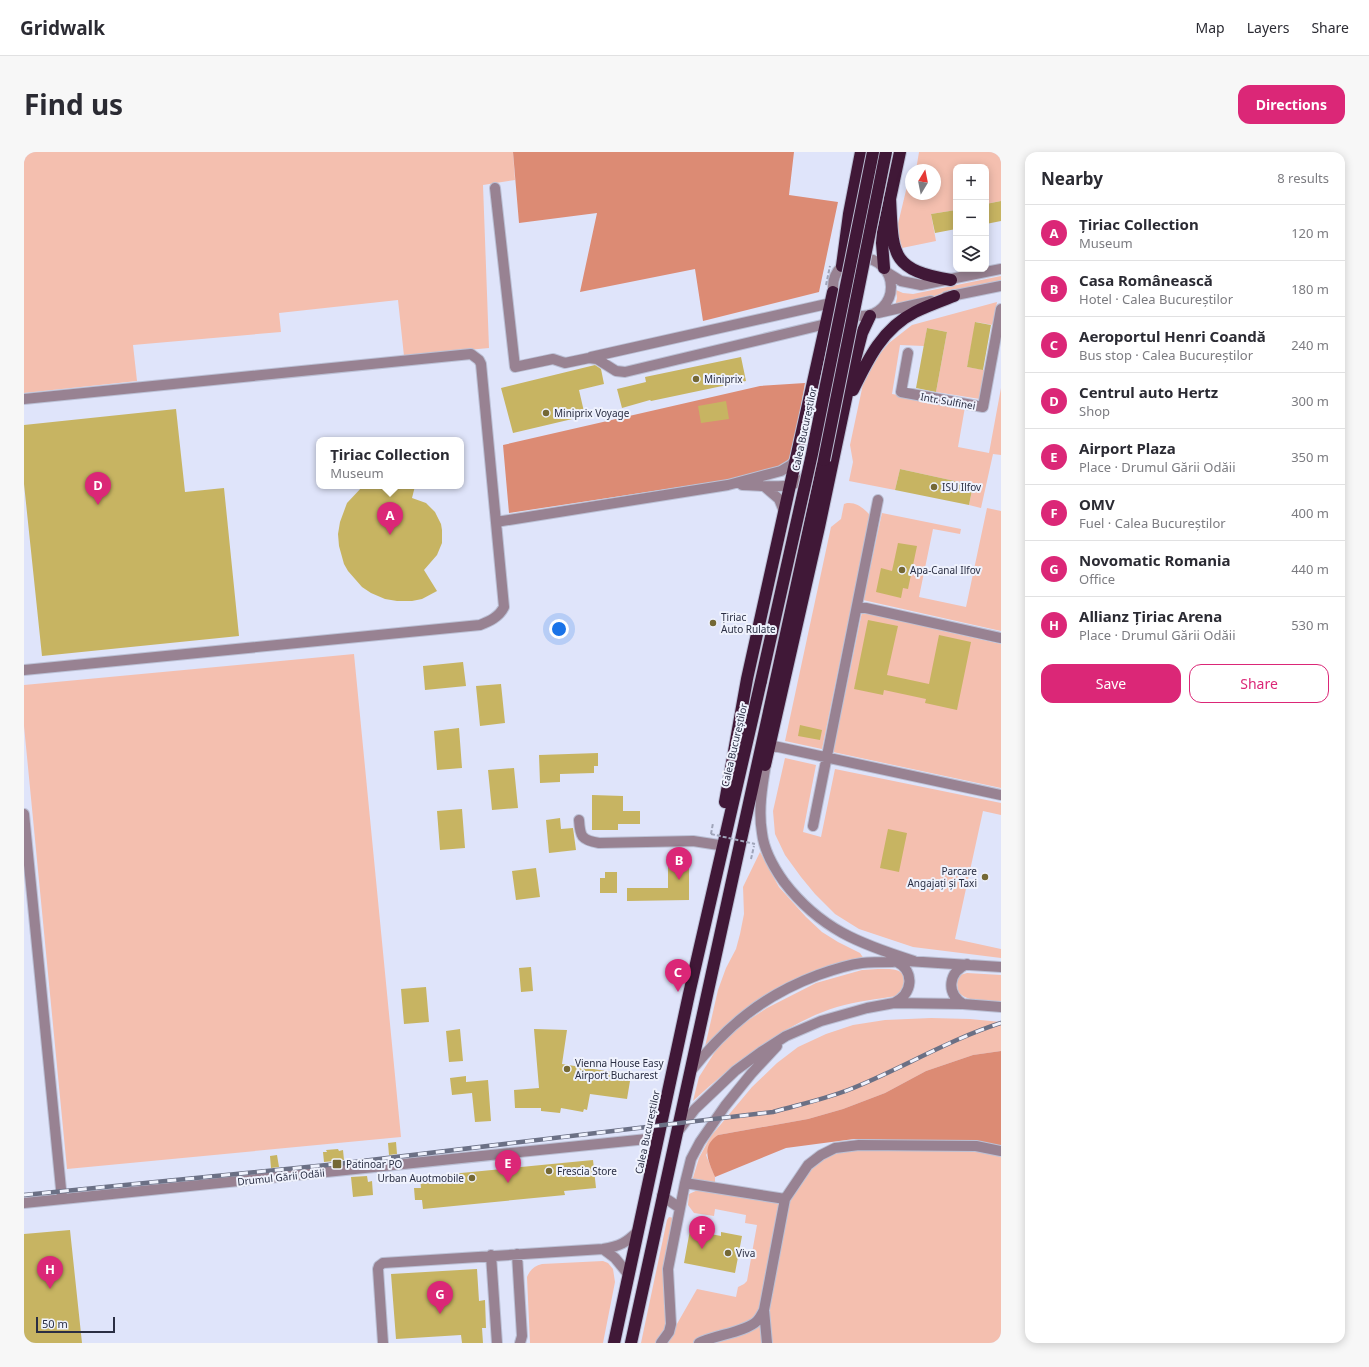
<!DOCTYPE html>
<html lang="en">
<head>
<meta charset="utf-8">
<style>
  :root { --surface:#fff; --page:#f7f7f7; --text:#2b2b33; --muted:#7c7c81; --line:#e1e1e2; --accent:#db2777 }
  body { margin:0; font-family:"Noto Sans",sans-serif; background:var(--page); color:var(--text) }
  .controls { position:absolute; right:12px; top:12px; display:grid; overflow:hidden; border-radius:8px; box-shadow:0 2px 10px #0003 }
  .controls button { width:36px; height:36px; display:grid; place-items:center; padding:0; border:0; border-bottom:1px solid var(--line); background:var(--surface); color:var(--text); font:20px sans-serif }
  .compass { position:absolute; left:881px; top:12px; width:36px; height:36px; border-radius:50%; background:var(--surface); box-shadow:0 2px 10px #0003; rotate:10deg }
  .scale { position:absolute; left:12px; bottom:10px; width:79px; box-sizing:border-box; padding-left:4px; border:2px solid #2a2e43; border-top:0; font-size:11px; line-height:14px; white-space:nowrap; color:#2a2e43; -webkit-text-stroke:3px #eff2fd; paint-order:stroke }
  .you { position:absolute; left:535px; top:477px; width:14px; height:14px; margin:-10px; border:3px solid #fff; border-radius:50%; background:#1a73e8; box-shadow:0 0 0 6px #1a73e833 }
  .badge { display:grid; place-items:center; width:26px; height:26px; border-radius:50%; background:var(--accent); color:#fff; font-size:13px; font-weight:700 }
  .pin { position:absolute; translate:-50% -33px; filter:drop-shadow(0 1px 2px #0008) }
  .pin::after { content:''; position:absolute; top:21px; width:14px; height:12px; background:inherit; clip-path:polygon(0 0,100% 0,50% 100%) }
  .popup { position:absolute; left:292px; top:285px; width:148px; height:52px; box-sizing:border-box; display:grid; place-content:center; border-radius:8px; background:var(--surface); filter:drop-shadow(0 1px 3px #0005); font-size:13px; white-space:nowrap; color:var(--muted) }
  .popup b { font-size:15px; color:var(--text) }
  .popup::after { content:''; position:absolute; left:50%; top:100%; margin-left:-8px; border:8px solid transparent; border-top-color:var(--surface) }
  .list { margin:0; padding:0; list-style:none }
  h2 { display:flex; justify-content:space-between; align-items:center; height:52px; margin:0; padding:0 16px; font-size:17px }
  h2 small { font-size:13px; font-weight:400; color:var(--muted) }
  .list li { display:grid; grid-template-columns:26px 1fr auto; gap:12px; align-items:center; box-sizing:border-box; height:56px; padding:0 16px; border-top:1px solid var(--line) }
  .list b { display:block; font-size:15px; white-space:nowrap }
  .list p { margin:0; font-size:13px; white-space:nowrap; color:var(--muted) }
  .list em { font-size:13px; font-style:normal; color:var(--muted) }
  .actions { display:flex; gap:8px; padding:12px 16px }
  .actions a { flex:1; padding:9px 0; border:1px solid var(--accent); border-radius:12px; text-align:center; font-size:14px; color:var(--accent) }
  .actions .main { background:var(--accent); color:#fff }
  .icon { flex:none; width:22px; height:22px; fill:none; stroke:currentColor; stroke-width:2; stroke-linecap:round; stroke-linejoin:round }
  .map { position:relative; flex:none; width:977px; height:1191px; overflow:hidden; border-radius:12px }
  header { display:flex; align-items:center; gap:24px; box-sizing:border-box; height:56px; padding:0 20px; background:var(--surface); border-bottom:1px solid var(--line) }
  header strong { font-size:19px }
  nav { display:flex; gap:22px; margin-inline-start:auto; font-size:14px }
  .intro { display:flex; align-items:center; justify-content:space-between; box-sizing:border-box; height:96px; padding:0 24px }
  h1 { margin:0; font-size:28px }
  .button { padding:10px 18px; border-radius:12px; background:var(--accent); color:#fff; font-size:14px; font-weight:700 }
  main { display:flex; gap:24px; padding:0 24px }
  aside { flex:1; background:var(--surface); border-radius:12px; box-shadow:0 2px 10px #0003 }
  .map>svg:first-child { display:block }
  .green { fill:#f4bfaf }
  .forest { fill:#dc8b74 }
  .building { fill:#c7b462 }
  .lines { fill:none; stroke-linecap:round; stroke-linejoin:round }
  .minor-casing { stroke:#bbc0d5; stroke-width:12 }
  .highway-casing { stroke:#bbc0d5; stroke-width:14 }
  .path { stroke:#9fa4b9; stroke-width:2; stroke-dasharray:4 2; stroke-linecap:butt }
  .minor { stroke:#988292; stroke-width:10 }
  .highway { stroke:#401837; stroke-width:12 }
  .rail-casing { stroke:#6b7085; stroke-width:4.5 }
  .rail { stroke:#eff2fd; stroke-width:3; stroke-dasharray:9; stroke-linecap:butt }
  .highway-bridge-casing { stroke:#bbc0d5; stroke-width:14; stroke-linecap:butt }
  .path-bridge { stroke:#9fa4b9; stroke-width:2; stroke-dasharray:4 2; stroke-linecap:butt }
  .highway-bridge { stroke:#401837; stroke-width:12 }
  .poi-dot { fill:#746835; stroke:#eff2fd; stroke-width:1.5 }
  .labels { text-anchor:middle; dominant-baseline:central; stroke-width:4; stroke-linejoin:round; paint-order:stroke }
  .poi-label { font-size:10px; fill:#2a2e43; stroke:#eff2fd; text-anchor:start }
  .street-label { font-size:10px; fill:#2a2e43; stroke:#eff2fd }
</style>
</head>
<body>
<header>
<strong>Gridwalk</strong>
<nav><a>Map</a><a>Layers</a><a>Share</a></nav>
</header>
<div class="intro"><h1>Find us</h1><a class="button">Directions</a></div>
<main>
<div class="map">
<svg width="977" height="1191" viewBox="0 0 977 1191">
  <rect width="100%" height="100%" fill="#dfe4fa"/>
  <!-- green -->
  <path class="green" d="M0,0H489L491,28L459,33L465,196L380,204L374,148L255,161L257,180L109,193L113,229L0,241Z
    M895,0H977V49L962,52V15H932V58L907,62L912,89L878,96L874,86L873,76L884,30L887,27V42H911V18H892Z
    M977,124V128L934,138L871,154L873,146L872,138L879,141L889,142Z
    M973,150L969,173L952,170L943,215L961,218L956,247L912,240L923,180L903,176L900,194L876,193L868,242L941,255L934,295L965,301L977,236V303L969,302L957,356L945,353L949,333L876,317L871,338L825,329L829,310L826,293L839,232L854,204L865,191L888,173Z
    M823,351C833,350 839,356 846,363L798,597L761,589L807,375L817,367L820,352Z
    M963,356L977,359V479L839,448L858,361L937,377L936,382L909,377L895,445L942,455Z
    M838,460L977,492V636L809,600Z
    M330,502L377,985L43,1017L0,574V533Z
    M761,606L792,613L779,680L797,685L811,617L977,651V663L959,659L931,787L977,797V806L889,795L835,777L811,762L791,742L777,725L761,703L751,682L749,659Z
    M736,700L755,735L782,765L798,780L814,790L836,801L840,807L748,841L680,899L694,838L702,816L712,797L716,782L720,762L719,735Z
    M854,817C868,817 881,815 883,833L873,844C853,847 833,849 813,855C761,871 709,912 669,949L675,925L694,895L717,873L743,856L792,831L838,818Z
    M943,821L977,823V850C963,849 945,851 934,840L933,829L936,823Z
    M907,866L946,867L977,870V899L949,903L902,919L861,941L819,957L784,967L694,983L682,1003L691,1025V1033L668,1029L675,1006L687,984L728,935L753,911L774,895L802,882L829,873L861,868Z
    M818,998H951L977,1002V1191H747L744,1157L762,1059L770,1040L781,1022L797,1007Z
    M676,1037L752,1050L757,1053L737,1157L732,1167L676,1187L670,1191H642L673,1137L712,1145L714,1135L720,1132L723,1129L733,1073L721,1071L722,1063L691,1057L690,1064L670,1061L664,1053L665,1042Z
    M645,1065L650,1066L642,1177L633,1191H617L643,1068Z
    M579,1109L584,1111L589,1117L591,1130L579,1191H506L503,1125C506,1118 510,1114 518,1112Z
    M739,1168L741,1191H684L730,1178Z"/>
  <!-- forest -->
  <path class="forest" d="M489,0H770L765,43L814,50L795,140L679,169L671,117L556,140L573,61L495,71Z
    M781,231L768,304L761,313L722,325L485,361L479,293L736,234Z
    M977,899V994L964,991L830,987L762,996L691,1025C685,1010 676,995 694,983L784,967L819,957L861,941L902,919L949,903Z"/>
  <!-- building -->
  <path class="building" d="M977,49V69L962,72V52Z
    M932,58V77L911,81L907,62Z
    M951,170L967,173L959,218L943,215Z
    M903,176L923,180L912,240L892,236Z
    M717,205L722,229L627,249L626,248L598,256L593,237L622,230L621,225Z
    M571,213L577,217L580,232L555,238L561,264L489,281L477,236Z
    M702,249L705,267L677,271L674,254Z
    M152,257L161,340L200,336L215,484L18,504L0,332V273Z
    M876,317L949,333L945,353L871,338Z
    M339,334H391L388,346L402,351L411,360L417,372L418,378V391L413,403L400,418L413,439L398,447L388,449H373L361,447L347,441L338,435L324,419L320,412L315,394L314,382L316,370L323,351Z
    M874,391L893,394L884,437L879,436L877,446L852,440L857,416L868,419Z
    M844,468L874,474L863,523L905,532L915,483L947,490L933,558L901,551L902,547L860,538L859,543L830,537Z
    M439,510L442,534L401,538L399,514Z
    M477,532L481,571L456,574L452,534Z
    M776,573L798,578L796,588L774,584Z
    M435,576L438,616L413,618L410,579Z
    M574,601V614H570V621L536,622V630L516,631L515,603Z
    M490,616L494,656L468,658L464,618Z
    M568,643L599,644V659H616V672H594V678H568Z
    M438,657L441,696L416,698L413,659Z
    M536,666L537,677L549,676L552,698L525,701L522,668Z
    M864,677L883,681L875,720L856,716Z
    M644,707H665V748L603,749V736H644Z
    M512,716L516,745L492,748L488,719Z
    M581,720H593V741H576V726H581Z
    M507,815L509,839L497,840L495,816Z
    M402,835L405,870L380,872L377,837Z
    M436,877L439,909L425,910L422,879Z
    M510,877L543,878L538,912L607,923L603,947L566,942L563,958L560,957L559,960L537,956L536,961L517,959V956H491L490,938L515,936Z
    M442,924V930L464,928L467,969L451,970L448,941L428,943L426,926Z
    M372,990L373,1002L365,1003L364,991Z
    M314,997L315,999L319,998L320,1008L300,1010L299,1000H303L302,998Z
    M253,1003L255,1015L247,1016L246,1004Z
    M569,1008L572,1036L540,1039L541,1043L399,1057L398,1048H391L390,1036H397L396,1025Z
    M343,1024L344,1030L348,1029L349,1043L329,1045L327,1025Z
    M46,1078L58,1191H0V1082Z
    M666,1078L697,1084V1080L718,1084L711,1121L660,1111Z
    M453,1117L455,1149L461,1148L462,1176H458L459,1191H438L437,1183L372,1187L367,1122Z"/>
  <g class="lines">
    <defs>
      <path id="minor" d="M471,36L491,215L529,207L541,211L565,206L573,207L592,219L601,220L802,172
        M809 135a29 29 0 1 1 58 0a29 29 0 1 1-58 0Z
        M864,121L877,129L897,133L977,117
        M922,145L977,134
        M854,161L907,149
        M884,201L877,240L959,255L977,157
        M567,205L807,151
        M0,247L447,202L455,208L457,212L480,455C475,465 466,469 456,473L0,518
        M718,333C747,333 777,343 793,310L806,247
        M741,335L755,347L760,359
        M472,370L704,333L757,319L767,313L771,309
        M833,454L977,486
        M0,662L38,1047
        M555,668C556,684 557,688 575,691L669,689L695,693
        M789,674L854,348
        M883,809L977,815
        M890,809C836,792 796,777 760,730C750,716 740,699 738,681C733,652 741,621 745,593L977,643
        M870,851C889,842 891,819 873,810
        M939,852C921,840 925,820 943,812
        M666,920C703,874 738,844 794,823C808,818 823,813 838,811C848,810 859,810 869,810
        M655,978L671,957L711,919L737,900L762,884L797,869L843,856L870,851L939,852L977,855
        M661,1031L761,1047
        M638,1044L656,1056
        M0,1051L633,986
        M579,1097L591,1106L604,1122
        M493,1102L498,1184L496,1191
        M467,1103L473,1191
        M740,1158L743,1191
        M359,1191L354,1117L355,1114L359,1111L579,1097C596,1094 602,1091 614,1079
        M637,1191L645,1180L647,1172L644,1117L661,1031L667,1007L676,990L701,954L727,922L753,894
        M675,1191C691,1183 722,1180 733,1169C736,1166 738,1162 740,1158L761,1047L784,1013L797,1003L811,996L835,993L952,994L977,999"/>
      <path id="highway" d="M866,46C869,101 865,118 927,128
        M818,114L825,62L837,0
        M860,116L858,91L859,80L876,0
        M829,238C844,207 859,176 891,160C903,154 917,149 930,144
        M741,613L795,375L827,223L838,181L846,164
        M701,650L723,527L809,140
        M590,1191L665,842L737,529
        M607,1191L800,308"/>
    </defs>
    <!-- minor casing -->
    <use href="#minor" class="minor-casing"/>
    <!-- highway casing -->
    <use href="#highway" class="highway-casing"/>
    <!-- path -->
    <path class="path" d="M802,133L806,114
      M687,682L689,671
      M727,707L730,694"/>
    <!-- minor -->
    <use href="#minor" class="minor"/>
    <!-- highway -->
    <use href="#highway" class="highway"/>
    <defs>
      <path id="rail" d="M0,1043L313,1012L749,960C777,952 807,946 834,934C882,914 927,887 977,871"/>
    </defs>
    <!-- rail casing -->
    <use href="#rail" class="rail-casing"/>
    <!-- rail -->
    <use href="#rail" class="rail"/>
    <defs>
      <path id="highway-bridge" d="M800,308L862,0
        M737,529L788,302L849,0"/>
    </defs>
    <!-- highway-bridge casing -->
    <use href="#highway-bridge" class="highway-bridge-casing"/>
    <!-- path-bridge -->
    <path class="path-bridge" d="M687,682L731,692"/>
    <!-- highway-bridge -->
    <use href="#highway-bridge" class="highway-bridge"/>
  </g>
  <!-- markers -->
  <g class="poi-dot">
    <circle cx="672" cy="227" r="4"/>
    <circle cx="522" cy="261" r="4"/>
    <circle cx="910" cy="335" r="4"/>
    <circle cx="878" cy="418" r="4"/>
    <circle cx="689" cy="471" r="4"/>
    <circle cx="961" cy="725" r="4"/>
    <circle cx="543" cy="917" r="4"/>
    <rect x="308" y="1007" width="10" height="10" rx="2"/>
    <circle cx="525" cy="1019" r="4"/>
    <circle cx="448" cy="1026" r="4"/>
    <circle cx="704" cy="1101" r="4"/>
  </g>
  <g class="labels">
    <!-- poi labels -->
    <g class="poi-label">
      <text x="680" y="227">Miniprix</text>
      <text x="530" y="261">Miniprix Voyage</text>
      <text x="918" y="335">ISU Ilfov</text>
      <text x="886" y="418">Apa-Canal Ilfov</text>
      <text x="697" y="465">Țiriac<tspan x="697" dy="12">Auto Rulate</tspan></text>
      <text x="953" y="719" text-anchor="end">Parcare<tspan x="953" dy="12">Angajați și Taxi</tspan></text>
      <text x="551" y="911">Vienna House Easy<tspan x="551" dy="12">Airport Bucharest</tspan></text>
      <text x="322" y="1012">Patinoar PO</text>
      <text x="533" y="1019">Frescia Store</text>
      <text x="440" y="1026" text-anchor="end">Urban Auotmobile</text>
      <text x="712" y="1101">Viva</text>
    </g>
    <!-- street labels -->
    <g class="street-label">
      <text transform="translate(924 249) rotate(10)">Intr. Sulfinei</text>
      <text transform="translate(780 277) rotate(-78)">Calea Bucureștilor</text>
      <text transform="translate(710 593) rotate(-77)">Calea Bucureștilor</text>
      <text transform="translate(623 980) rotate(-78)">Calea Bucureștilor</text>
      <text transform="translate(257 1025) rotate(-6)">Drumul Gării Odăii</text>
    </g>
  </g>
</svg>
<div class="controls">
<button>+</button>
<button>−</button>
<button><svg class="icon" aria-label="layers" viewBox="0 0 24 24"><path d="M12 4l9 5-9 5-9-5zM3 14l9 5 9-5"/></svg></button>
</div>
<svg class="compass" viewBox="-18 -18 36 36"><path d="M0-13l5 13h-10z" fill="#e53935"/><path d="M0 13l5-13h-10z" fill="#7c7c81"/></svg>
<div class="scale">50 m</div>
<div class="you"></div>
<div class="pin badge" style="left:366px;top:383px">A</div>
<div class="popup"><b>Țiriac Collection</b>Museum</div>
<div class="pin badge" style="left:655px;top:728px">B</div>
<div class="pin badge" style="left:654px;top:840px">C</div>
<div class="pin badge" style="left:74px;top:353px">D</div>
<div class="pin badge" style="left:484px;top:1031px">E</div>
<div class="pin badge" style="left:678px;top:1097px">F</div>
<div class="pin badge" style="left:416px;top:1162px">G</div>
<div class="pin badge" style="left:26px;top:1137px">H</div>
</div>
<aside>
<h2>Nearby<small>8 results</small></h2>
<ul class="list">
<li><span class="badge">A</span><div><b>Țiriac Collection</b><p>Museum</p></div><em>120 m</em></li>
<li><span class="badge">B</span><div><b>Casa Românească</b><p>Hotel · Calea Bucureștilor</p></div><em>180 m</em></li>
<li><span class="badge">C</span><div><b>Aeroportul Henri Coandă</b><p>Bus stop · Calea Bucureștilor</p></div><em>240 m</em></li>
<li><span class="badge">D</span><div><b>Centrul auto Hertz</b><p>Shop</p></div><em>300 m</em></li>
<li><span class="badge">E</span><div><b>Airport Plaza</b><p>Place · Drumul Gării Odăii</p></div><em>350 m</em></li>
<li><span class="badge">F</span><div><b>OMV</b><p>Fuel · Calea Bucureștilor</p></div><em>400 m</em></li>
<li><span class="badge">G</span><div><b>Novomatic Romania</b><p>Office</p></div><em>440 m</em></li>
<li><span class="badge">H</span><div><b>Allianz Țiriac Arena</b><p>Place · Drumul Gării Odăii</p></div><em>530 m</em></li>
</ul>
<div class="actions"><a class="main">Save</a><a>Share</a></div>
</aside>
</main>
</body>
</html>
